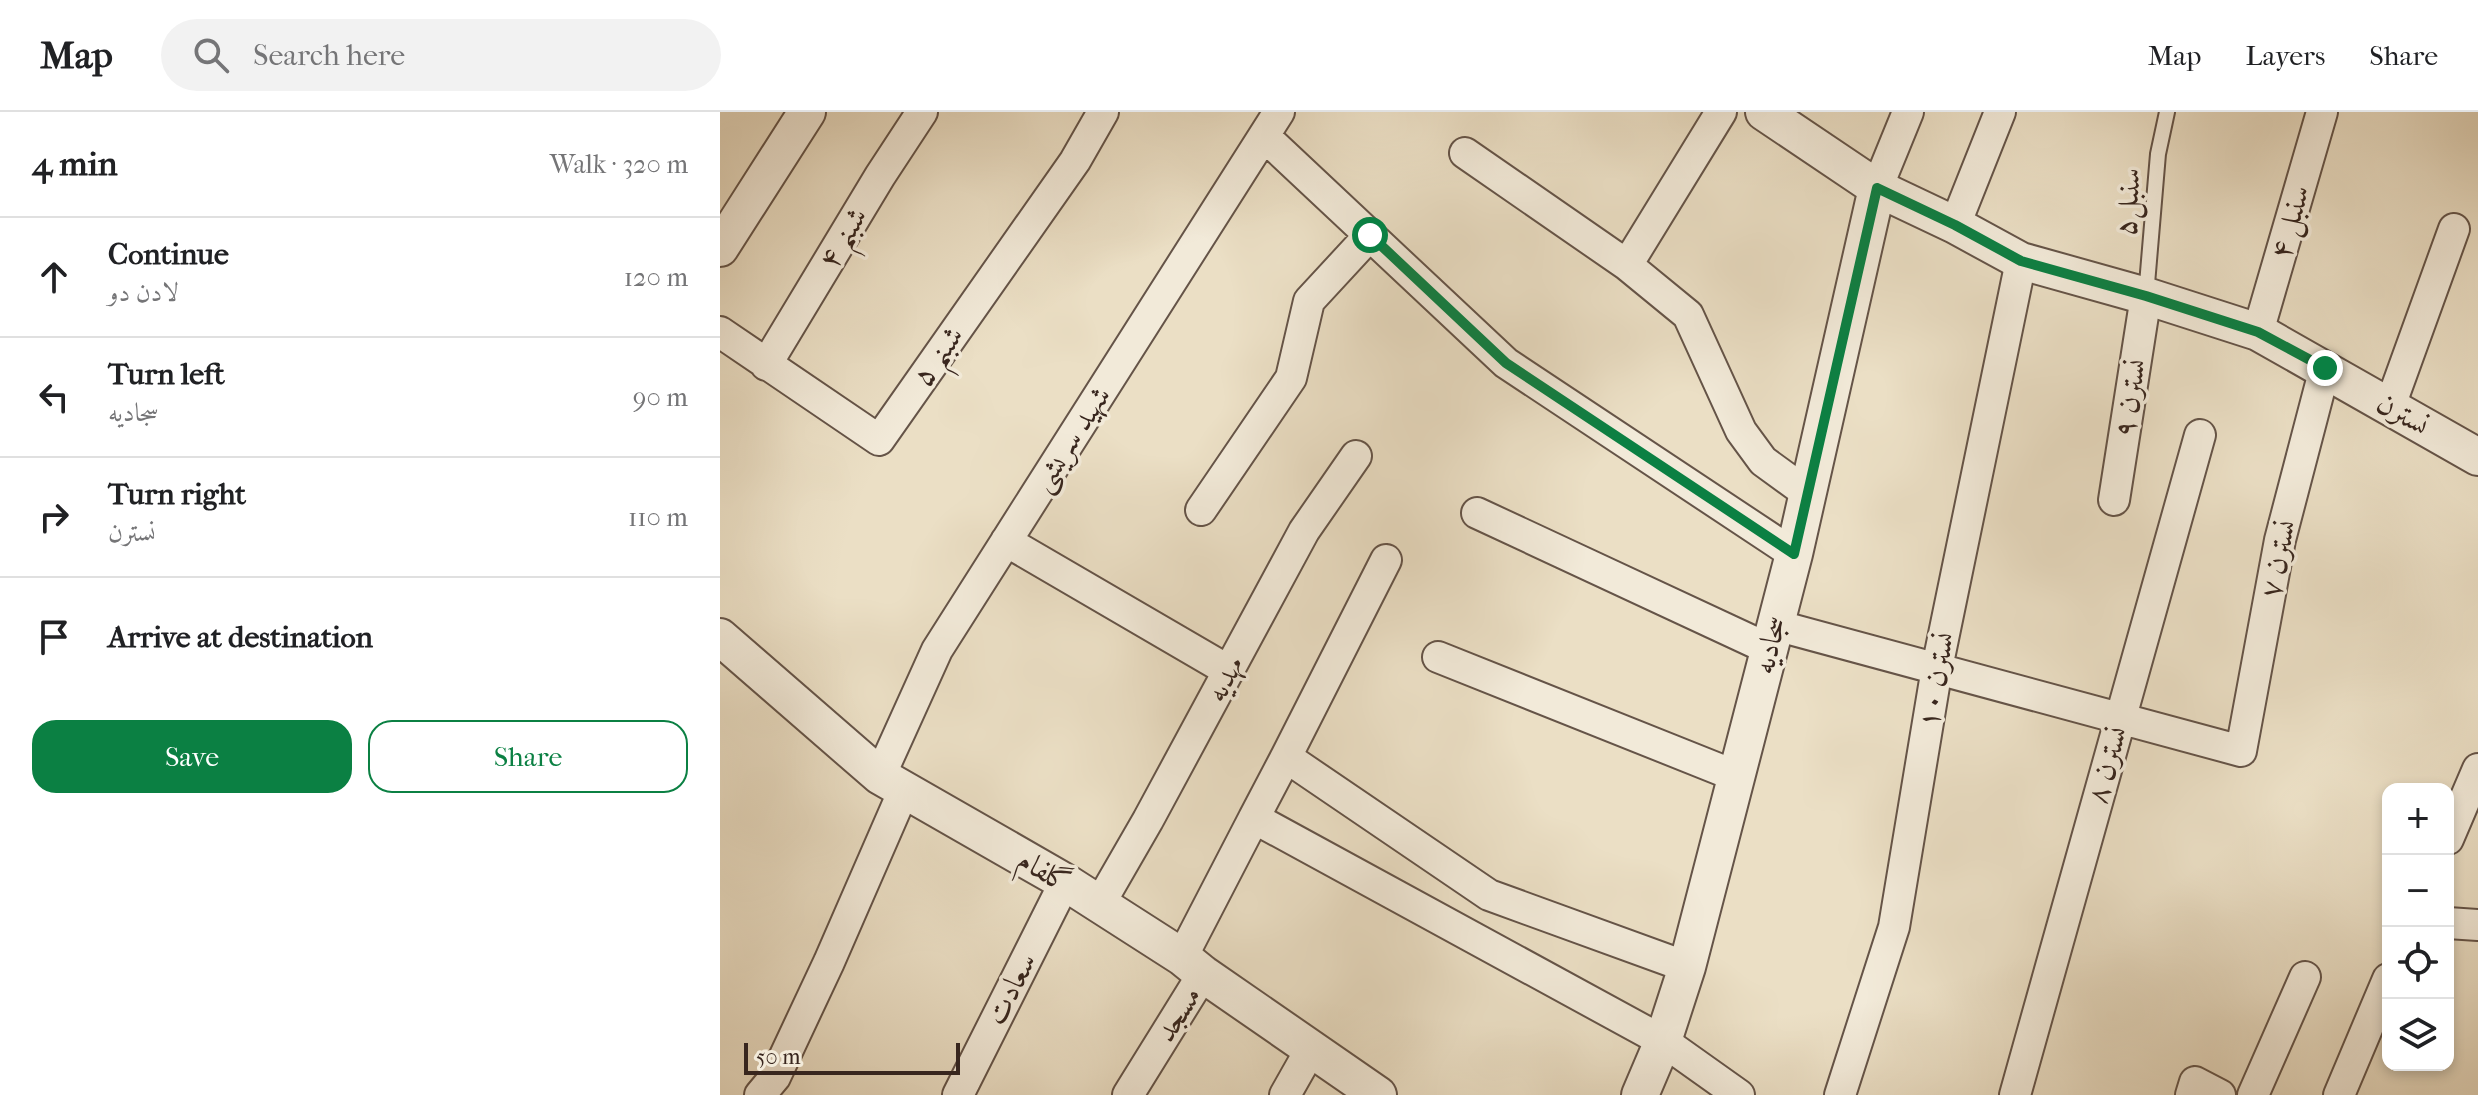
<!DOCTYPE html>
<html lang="en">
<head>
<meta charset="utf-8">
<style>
  :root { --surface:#fff; --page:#f2f2f2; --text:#202124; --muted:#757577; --line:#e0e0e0; --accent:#0b8043 }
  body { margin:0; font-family:"IM FELL French Canon",Amiri,serif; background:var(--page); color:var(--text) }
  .controls { position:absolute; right:24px; bottom:24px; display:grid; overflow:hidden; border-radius:16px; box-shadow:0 4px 12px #0003 }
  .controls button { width:72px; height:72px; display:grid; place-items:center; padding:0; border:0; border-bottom:2px solid var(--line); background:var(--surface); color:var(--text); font:40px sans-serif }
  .scale { position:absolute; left:24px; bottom:20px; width:216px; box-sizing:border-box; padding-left:8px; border:4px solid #38261e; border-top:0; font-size:22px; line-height:28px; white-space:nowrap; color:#38261e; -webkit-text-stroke:6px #f2ead9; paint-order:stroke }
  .stop { position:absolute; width:24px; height:24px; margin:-18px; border:6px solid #0b8043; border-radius:50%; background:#fff }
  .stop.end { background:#0b8043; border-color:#fff; box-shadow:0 2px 8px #0008 }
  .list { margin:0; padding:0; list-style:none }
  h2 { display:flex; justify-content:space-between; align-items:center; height:104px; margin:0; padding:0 32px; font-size:34px }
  h2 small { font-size:26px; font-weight:400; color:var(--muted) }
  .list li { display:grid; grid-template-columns:52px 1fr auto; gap:24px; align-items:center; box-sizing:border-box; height:120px; padding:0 32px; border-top:2px solid var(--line) }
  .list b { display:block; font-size:30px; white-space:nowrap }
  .list p { margin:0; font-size:26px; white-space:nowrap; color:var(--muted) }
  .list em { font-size:26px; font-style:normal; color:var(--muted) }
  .actions { display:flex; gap:16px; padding:24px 32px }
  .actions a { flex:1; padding:18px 0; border:2px solid var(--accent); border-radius:24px; text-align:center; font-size:28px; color:var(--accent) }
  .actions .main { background:var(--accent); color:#fff }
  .icon { flex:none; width:44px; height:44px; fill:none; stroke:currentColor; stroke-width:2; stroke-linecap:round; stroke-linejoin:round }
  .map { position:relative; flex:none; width:1758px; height:983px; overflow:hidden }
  header { display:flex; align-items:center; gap:48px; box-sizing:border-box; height:112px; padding:0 40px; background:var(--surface); border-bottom:2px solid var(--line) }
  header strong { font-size:38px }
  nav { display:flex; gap:44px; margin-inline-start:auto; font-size:28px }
  .search { width:560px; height:72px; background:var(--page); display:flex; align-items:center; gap:20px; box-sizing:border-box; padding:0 28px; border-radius:44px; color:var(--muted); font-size:30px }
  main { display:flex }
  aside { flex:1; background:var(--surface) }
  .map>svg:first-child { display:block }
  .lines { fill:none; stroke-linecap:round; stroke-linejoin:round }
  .service-casing { stroke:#655448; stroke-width:18 }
  .minor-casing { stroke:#655448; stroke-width:34 }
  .tertiary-casing { stroke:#655448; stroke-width:40 }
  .service { stroke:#f2ead9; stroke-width:14 }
  .minor { stroke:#f2ead9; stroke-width:30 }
  .tertiary { stroke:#f2ead9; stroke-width:36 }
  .route { stroke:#0b8043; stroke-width:10 }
  .labels { text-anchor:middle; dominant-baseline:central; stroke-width:7; stroke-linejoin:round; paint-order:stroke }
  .street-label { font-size:30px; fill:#38261e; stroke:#f2ead9 }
</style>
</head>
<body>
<header>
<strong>Map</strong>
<div class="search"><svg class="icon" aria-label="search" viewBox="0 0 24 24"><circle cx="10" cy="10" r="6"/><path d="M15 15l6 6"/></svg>Search here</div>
<nav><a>Map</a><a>Layers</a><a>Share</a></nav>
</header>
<main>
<aside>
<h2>4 min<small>Walk · 320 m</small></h2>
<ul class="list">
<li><svg class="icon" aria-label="ahead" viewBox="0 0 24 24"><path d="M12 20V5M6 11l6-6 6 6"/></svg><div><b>Continue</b><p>لادن دو</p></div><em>120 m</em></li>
<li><svg class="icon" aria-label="left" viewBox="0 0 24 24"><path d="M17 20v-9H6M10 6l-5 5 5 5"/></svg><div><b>Turn left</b><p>سجادیه</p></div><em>90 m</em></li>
<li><svg class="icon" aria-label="right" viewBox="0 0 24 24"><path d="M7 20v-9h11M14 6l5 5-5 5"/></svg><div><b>Turn right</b><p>نسترن</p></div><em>110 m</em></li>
<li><svg class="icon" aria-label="arrive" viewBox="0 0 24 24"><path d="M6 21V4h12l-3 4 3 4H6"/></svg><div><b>Arrive at destination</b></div></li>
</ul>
<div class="actions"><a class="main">Save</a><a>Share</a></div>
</aside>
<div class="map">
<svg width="1758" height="983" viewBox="0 0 1758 983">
  <rect width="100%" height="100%" fill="#ebdfc5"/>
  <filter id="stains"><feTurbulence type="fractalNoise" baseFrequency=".0025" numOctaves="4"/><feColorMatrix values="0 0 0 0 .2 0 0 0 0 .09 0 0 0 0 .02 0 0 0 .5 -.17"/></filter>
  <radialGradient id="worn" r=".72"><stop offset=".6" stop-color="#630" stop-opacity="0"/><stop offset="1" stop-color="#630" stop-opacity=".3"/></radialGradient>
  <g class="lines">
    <defs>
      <path id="service" d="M1426,184L1438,42L1447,0"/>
      <path id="minor" d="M544,24L786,251L1074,442
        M745,41L907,153L1001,0
        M1157,76L1188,0
        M1235,113L1280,0
        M907,153L968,203L1021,319L1043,349L1087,381
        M0,220L159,328L355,49L383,0
        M1538,220L1602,0
        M46,253L160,64L202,0
        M1670,294L1734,117
        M1394,388L1426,184
        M481,398L571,266L589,189L650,123
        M757,401L1049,537
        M286,429L509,559
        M666,448L566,645L769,783L967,855
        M1055,513L1521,639L1560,428L1605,256
        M718,545L1016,664
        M160,664L217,538L559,0
        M534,706L566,645
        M1728,727L1758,657
        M379,793L428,708L584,419L636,344
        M1728,811L1758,813
        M462,845L534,706L943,929L1019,983
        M40,983L55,965L109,850L184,678
        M238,983L345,770
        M408,983L483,862
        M565,983L591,937
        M1120,983L1174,815L1217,556L1301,149
        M1295,983L1480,323
        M1471,983L1475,970L1500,983
        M1533,983L1585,865
        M1619,983L1668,867"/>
      <path id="tertiary" d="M1044,0L1157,76L1235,113L1301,149L1426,184L1538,220L1758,345
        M0,136L87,0
        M0,525L160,664L345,770L462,845L483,862L658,983
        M920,983L943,929L967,855L1074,442L1157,76"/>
    </defs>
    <!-- service casing -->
    <use href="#service" class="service-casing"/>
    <!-- minor casing -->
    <use href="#minor" class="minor-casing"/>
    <!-- tertiary casing -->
    <use href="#tertiary" class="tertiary-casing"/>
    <!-- service -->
    <use href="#service" class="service"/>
    <!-- minor -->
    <use href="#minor" class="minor"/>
    <!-- tertiary -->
    <use href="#tertiary" class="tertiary"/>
  </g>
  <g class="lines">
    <!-- route -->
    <path class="route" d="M650,123L786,251L1074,442L1157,76L1235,113L1301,149L1426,184L1538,220L1605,256"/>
  </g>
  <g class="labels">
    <!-- street labels -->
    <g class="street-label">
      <text transform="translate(1408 90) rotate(-86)">سنبل۵</text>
      <text transform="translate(1570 110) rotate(-74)">سنبل ۴</text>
      <text transform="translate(123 126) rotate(-59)">شبنم ۴</text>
      <text transform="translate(218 244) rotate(-55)">شبنم ۵</text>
      <text transform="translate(1410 286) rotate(-81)">نسترن ۹</text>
      <text transform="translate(1683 302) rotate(30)">نسترن</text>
      <text transform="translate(351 327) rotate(-57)">شهید سریشی</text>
      <text transform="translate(1558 447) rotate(-78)">نسترن ۷</text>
      <text transform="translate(1050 533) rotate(-76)">سجادیه</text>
      <text transform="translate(505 567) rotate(-62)">مهدیه</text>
      <text transform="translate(1216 568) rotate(-80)">نسترن ۱۰</text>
      <text transform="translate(1387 653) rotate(-74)">نسترن ۸</text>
      <text transform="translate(324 759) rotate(31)">گلفام</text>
      <text transform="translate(291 877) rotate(-63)">سعادت</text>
      <text transform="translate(458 902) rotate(-58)">مسجد</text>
    </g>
  </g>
  <rect width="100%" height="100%" filter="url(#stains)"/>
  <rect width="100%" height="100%" fill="url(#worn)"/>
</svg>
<div class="controls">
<button>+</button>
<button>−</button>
<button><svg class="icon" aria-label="locate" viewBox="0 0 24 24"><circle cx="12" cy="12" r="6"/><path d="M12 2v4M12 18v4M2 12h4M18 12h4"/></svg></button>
<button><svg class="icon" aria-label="layers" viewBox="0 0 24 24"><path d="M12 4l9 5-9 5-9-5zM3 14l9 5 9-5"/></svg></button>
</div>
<div class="scale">50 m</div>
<div class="stop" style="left:650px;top:123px"></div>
<div class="stop end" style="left:1605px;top:256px"></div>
</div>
</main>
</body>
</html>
